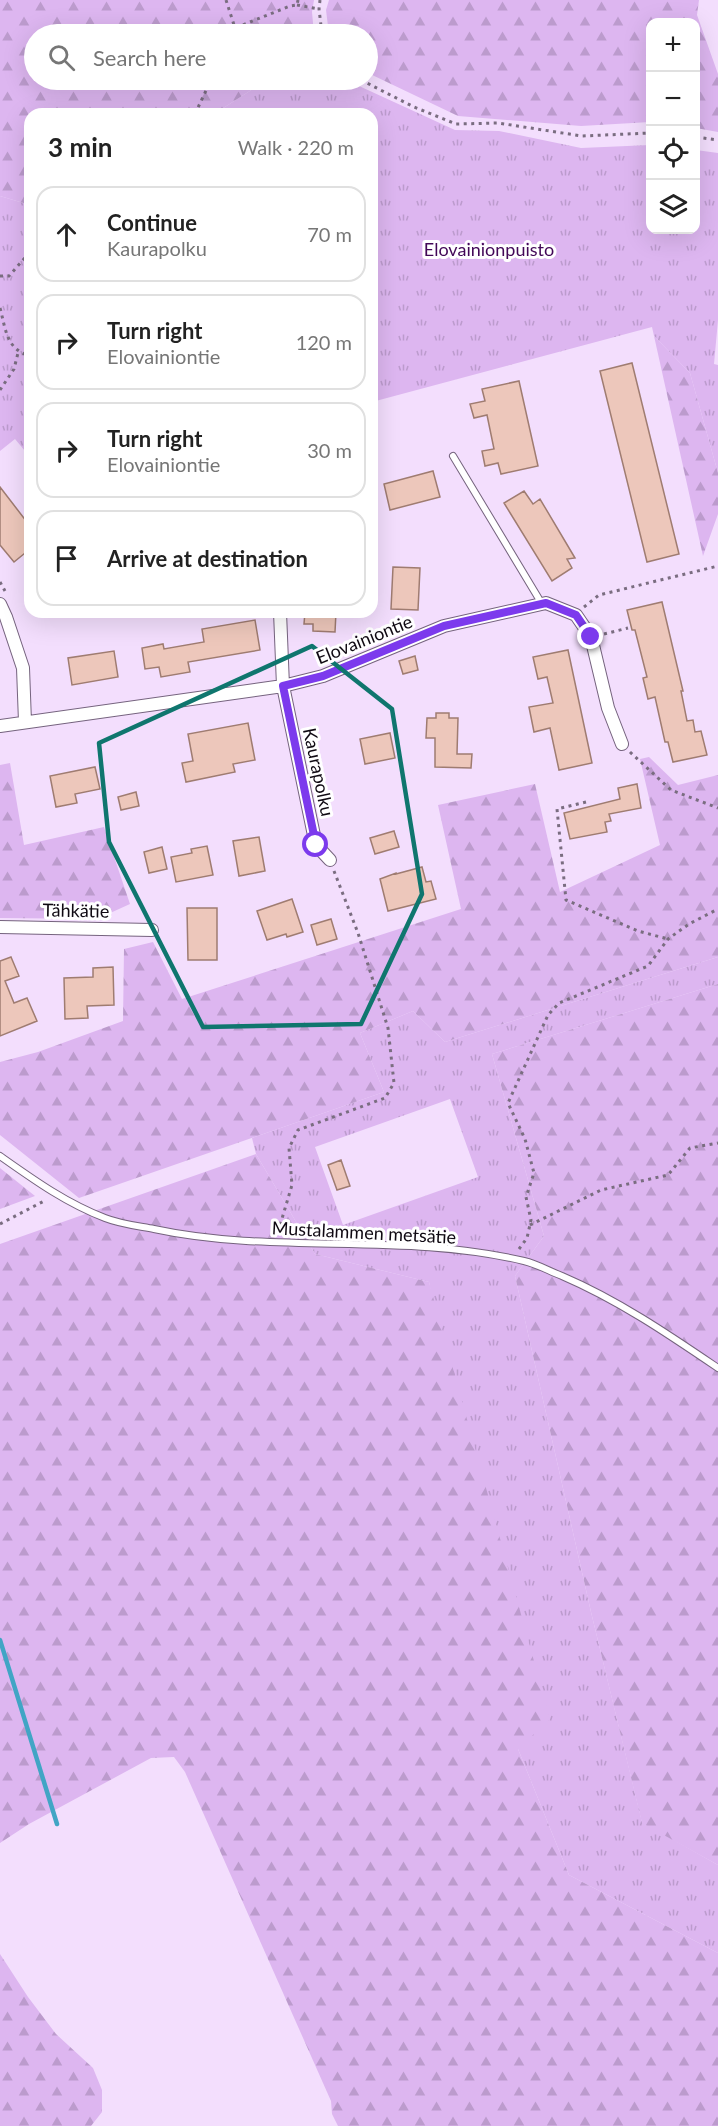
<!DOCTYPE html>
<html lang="en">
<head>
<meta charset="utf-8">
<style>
  :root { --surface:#fff; --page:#f6f6f6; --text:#222; --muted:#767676; --line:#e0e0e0 }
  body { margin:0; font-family:Lato,sans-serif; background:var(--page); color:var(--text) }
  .controls { position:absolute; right:18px; top:18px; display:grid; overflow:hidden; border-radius:12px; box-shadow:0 6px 24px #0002 }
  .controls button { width:54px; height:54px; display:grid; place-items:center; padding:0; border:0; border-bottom:2px solid var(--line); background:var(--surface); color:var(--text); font:30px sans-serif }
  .stop { position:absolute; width:18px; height:18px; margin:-14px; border:4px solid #7c3aed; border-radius:50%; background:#fff }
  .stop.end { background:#7c3aed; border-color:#fff; box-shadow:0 2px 6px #0008 }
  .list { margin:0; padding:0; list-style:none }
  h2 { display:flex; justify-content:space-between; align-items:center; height:78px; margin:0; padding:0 24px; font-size:26px }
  h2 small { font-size:20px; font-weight:400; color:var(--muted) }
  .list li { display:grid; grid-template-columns:39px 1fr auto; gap:18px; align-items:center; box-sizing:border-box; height:96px; margin:0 12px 12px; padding:0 12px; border:2px solid var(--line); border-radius:18px }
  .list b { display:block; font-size:22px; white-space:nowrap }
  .list p { margin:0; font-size:20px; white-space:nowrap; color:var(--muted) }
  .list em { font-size:20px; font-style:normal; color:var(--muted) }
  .icon { flex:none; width:33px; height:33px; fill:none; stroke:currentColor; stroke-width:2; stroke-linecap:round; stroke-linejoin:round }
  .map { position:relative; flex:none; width:718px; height:2126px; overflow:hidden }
  .search { position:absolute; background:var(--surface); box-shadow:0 6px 24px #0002; left:24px; top:24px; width:354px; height:66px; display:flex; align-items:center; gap:15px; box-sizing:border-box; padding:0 21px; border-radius:33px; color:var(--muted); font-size:22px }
  .panel { position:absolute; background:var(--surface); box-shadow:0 6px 24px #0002; left:24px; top:108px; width:354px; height:510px; border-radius:18px }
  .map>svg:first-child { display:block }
  .grass { fill:url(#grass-tufts); fill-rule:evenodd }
  .forest { fill:url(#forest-firs) }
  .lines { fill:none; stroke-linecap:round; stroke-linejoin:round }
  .stream { stroke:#41a5c5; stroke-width:4.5 }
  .building { fill:#edc7bb; stroke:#9f7c71; stroke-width:1.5 }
  .lane-casing { stroke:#75637e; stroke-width:8 }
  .street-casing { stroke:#75637e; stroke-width:14 }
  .path { stroke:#7a6d80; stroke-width:3; stroke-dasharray:3 4.5; stroke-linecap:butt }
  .lane { stroke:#fff; stroke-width:6 }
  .street { stroke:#fff; stroke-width:12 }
  .route { stroke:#7c3aed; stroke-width:8 }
  .marked { fill:none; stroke:#0f766e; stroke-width:4.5; stroke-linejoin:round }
  .labels { text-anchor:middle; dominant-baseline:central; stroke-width:6; stroke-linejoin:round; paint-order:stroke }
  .park-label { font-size:18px; fill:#420757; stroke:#fff }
  .street-label { font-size:18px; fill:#0f0912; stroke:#fff }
</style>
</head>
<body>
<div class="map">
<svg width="718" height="2126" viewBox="0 0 718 2126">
  <defs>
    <pattern id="grass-tufts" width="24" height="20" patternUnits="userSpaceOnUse" patternTransform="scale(1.5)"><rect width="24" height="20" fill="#ddb6f0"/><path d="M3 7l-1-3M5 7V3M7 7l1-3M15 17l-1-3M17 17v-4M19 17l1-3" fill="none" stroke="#bc9bcd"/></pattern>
    <pattern id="forest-firs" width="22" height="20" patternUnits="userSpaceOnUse" patternTransform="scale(1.5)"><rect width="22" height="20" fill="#ddb6f0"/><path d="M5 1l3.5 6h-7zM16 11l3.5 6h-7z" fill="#bc9bcd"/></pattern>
  </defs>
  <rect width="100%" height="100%" fill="#f3defd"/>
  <!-- grass -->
  <path class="grass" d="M267,80H346L455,130L499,131L581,148L650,145V230H696V150L718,153V320L714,364L718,365V473L690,373L654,336L652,327L372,402V114H214Z
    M0,196L30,205V457L15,439L0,451Z
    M718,957V984L492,1054L544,1236L515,1276L591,1612L642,1822L718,1865V1953L569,1875L518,1749L429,1282L315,1254L256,1154L252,1138L384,1092L360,1033L413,1011L445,1042ZM450,1099L478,1177L343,1225L315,1147Z"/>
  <!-- forest -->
  <path class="forest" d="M0,0H314L312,12L314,34H34V80H267L214,114H30V205L0,196Z
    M329,0H699L697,15L718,74V132L696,128V22H650V122L581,126L458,116L368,73V34H329L326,10Z
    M654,336L690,373L718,473V514L703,556Z
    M649,757L678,785L718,775V957L445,1042L413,1011L360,1033L384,1092L79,1198L0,1135V1062L38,1052L123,1021L124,949L153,942L182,999L461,909L438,805L535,784L560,892L660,845L640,759Z
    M10,763L24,845L104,827L130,904L97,919L0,918V765Z
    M718,984V1865L642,1823L591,1612L515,1276L544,1236L492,1054Z
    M256,1154L315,1254L429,1282L550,1719L518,1749L569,1875L718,1953V2126H338L332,2114L331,2101L185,1772L174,1757L151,1758L29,1824L0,1843V1244Z
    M0,1168L35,1196L0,1209Z
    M0,1954L28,1997L56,2034L93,2068L102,2090V2112L91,2126H0Z"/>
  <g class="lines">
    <!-- stream -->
    <path class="stream" d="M0,1640L57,1824"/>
  </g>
  <!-- building -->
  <path class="building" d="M632,363L679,554L647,562L600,371Z
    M519,381L538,466L501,474L498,463L485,466L482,451L494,449L487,415L474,418L470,404L485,401L482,389Z
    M433,471L440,497L390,510L384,484Z
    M0,487L30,526V549L14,562L0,545Z
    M524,491L533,504L540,499L575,558L567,559L572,568L552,581L504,503Z
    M393,567L420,568L418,610L391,609Z
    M662,602L683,691H681L687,721L693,720L695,732L701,731L707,755L673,762L668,742H665L655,697L648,699L643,678L647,677L635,630H632L627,610Z
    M305,612H336L335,632L313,631V624H304Z
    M255,620L260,650L188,662L190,672L161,677L159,667L145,669L142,648L163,644L164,649L204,642L202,629Z
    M568,650L592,763L559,770L550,728L534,732L529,707L553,703L547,677L538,679L533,657Z
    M114,651L118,677L72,685L68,658Z
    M415,656L418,670L403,674L399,661Z
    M436,713H449V718H458L457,754H472L471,768L435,767V738H426L427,718H436Z
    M248,723L255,760L233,764L235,772L186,782L182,763L193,761L188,734Z
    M390,733L395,758L365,764L360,739Z
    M95,767L100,789L75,794L77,803L56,807L50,776Z
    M637,784L641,808L609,814L611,821L605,822L607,832L570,839L564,813L620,799L618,788Z
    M136,792L139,806L121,810L118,797Z
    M394,831L399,847L375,854L370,838Z
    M259,837L265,871L239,876L233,841Z
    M207,846L213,875L176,882L171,857L192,853L191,849Z
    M162,847L167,869L149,873L144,852Z
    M422,867L426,882L431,881L436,899L388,911L380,879L396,873V874Z
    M292,899L303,932L287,937L286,934L267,940L257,911Z
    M187,908H217V960H188Z
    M331,919L337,939L317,945L311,925Z
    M11,957L19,976L5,981L14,1003L27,998L37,1021L0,1036V961Z
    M113,967L114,1005L87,1006L88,1018L65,1019L64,978L93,977V968Z
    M341,1160L350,1186L337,1190L328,1165Z"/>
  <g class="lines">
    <defs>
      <path id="lane" d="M453,456L542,604
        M0,1156C34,1180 66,1203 105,1218C120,1224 138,1226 154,1229C275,1255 403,1232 524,1261C537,1264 549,1271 562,1276C618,1300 668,1334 718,1368"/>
      <path id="street" d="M0,604L6,617L23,668L25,722
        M280,612L283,686L316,845L330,860
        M0,726L283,686L323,676L444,626L546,603L576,615L591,637L608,708L622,744
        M0,927L152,930"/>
    </defs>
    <!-- lane casing -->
    <use href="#lane" class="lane-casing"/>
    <!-- street casing -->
    <use href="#street" class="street-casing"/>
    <!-- path -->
    <path class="path" d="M226,0L235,28
      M320,0L319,9L322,34
      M297,5L319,9
      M233,34L235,28L290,6L297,5L298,0
      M361,80L414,107L456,124L498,123L582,136L650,133
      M195,114L211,80
      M696,137L718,140
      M0,276H9L30,252
      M0,308C6,330 6,349 30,356
      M0,390L14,369L18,353
      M0,582L5,591
      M584,607L599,595L718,566
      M604,634L628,628
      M630,752L671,790L718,808
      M586,802L557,809L566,900L638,931L668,939
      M0,1224L46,1200
      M530,1225L601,1190L668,1175L690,1148L718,1143
      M278,1232L292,1185L289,1148L298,1130L385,1098L394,1083L388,1028L358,933L334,871
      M519,1249L527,1238L531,1220L526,1197L534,1173L525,1139L508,1103L548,1015L559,1003L648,966L668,939L689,924L718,909"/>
    <!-- lane -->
    <use href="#lane" class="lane"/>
    <!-- street -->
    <use href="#street" class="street"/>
  </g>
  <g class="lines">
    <!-- route -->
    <path class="route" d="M316,845L283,686L323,676L444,626L546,603L576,615L591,637"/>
  </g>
  <!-- marked area -->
  <path class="marked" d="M312,646L392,709L422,894L361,1024L203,1027L109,842L99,743Z"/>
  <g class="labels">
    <!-- park labels -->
    <g class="park-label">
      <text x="489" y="249">Elovainionpuisto</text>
    </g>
    <!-- street labels -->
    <g class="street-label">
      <text transform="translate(364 639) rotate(-22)">Elovainiontie</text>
      <text transform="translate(319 772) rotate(78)">Kaurapolku</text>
      <text transform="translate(76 910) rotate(1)">Tähkätie</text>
      <text transform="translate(364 1232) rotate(3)">Mustalammen metsätie</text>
    </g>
  </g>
</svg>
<div class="controls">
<button>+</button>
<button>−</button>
<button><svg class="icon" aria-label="locate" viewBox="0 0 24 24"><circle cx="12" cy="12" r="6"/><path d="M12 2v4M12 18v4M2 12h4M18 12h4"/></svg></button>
<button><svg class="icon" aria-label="layers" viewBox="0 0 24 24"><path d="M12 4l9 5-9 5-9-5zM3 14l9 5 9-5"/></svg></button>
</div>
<div class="stop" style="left:316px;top:845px"></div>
<div class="stop end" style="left:591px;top:637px"></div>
<div class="search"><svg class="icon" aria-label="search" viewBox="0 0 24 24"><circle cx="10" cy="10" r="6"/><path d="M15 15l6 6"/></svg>Search here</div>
<section class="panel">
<h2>3 min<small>Walk · 220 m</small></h2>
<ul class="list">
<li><svg class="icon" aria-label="ahead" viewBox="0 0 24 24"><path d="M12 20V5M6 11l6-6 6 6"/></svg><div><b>Continue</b><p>Kaurapolku</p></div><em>70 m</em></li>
<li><svg class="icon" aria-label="right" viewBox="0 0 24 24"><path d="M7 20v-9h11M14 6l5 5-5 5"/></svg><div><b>Turn right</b><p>Elovainiontie</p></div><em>120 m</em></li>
<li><svg class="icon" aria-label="right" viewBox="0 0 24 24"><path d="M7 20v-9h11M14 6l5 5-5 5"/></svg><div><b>Turn right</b><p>Elovainiontie</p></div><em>30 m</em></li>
<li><svg class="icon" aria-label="arrive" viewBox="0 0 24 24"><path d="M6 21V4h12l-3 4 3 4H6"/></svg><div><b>Arrive at destination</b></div></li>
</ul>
</section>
</div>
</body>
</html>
